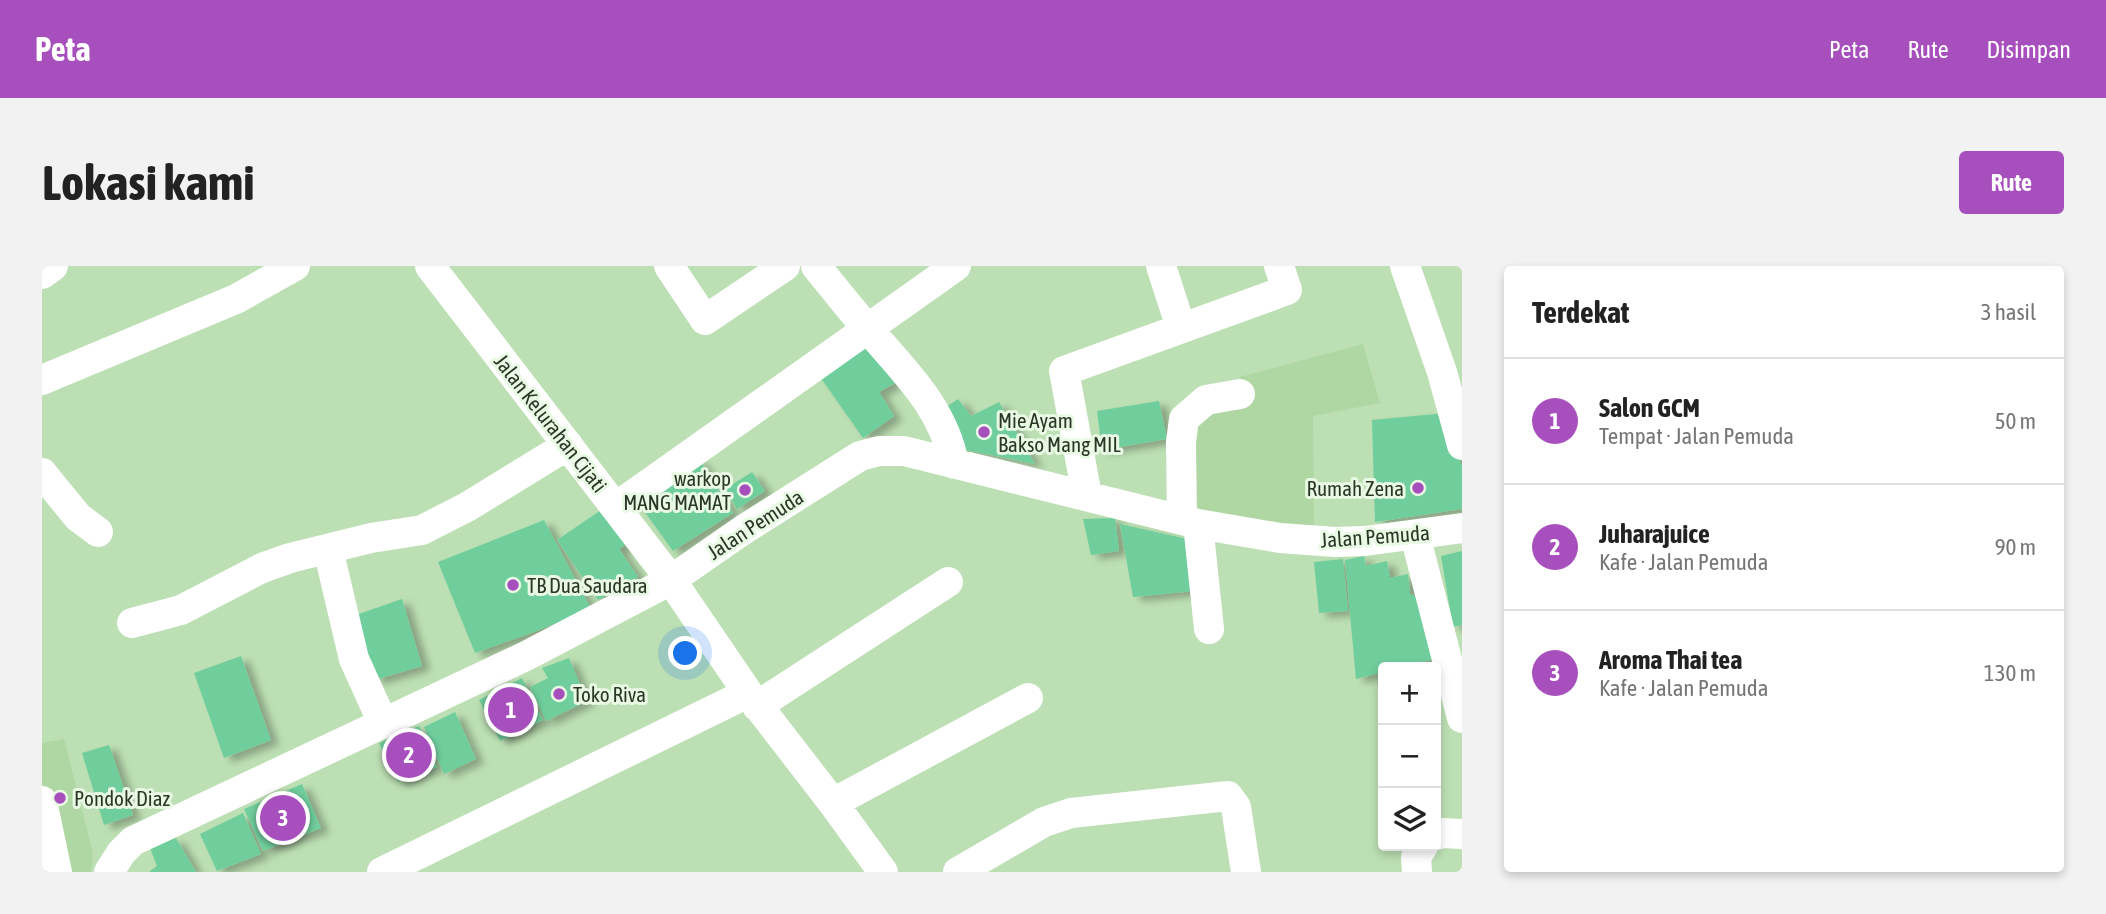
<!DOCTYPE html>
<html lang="id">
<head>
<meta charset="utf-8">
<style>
  :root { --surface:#fff; --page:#f2f2f2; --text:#222; --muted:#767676; --line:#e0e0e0; --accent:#a750bd }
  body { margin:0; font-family:"Asap Condensed",sans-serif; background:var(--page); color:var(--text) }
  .controls { position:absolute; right:21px; bottom:21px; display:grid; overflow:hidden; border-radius:7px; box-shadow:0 4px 10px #0003 }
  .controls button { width:63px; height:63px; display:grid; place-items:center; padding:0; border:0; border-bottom:2px solid var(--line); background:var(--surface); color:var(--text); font:35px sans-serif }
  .you { position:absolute; left:644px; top:388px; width:24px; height:24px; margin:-18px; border:5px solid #fff; border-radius:50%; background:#1a73e8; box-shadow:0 0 0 10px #1a73e833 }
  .badge { display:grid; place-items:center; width:46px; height:46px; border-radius:50%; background:var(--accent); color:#fff; font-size:23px; font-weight:700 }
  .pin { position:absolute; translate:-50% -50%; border:4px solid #fff; box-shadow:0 2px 7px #0006 }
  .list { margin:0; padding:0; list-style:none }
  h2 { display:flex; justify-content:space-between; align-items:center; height:91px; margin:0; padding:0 28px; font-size:30px }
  h2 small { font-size:23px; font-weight:400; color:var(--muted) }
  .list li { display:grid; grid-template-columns:46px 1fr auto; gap:21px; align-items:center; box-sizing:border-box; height:126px; padding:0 28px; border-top:2px solid var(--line) }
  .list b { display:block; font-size:26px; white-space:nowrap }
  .list p { margin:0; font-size:23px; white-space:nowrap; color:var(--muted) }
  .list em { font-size:23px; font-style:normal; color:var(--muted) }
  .icon { flex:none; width:38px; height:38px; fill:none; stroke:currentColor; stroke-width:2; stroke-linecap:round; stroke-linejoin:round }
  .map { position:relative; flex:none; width:1420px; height:606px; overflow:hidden; border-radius:7px }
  header { display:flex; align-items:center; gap:42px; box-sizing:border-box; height:98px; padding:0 35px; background:var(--accent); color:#fff }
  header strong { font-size:33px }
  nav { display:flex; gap:38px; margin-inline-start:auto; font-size:24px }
  .intro { display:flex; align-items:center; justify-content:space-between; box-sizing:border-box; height:168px; padding:0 42px }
  h1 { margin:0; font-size:49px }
  .button { padding:18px 32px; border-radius:7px; background:var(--accent); color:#fff; font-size:24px; font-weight:700 }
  main { display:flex; gap:42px; padding:0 42px }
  aside { flex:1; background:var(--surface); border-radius:7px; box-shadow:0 4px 10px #0003 }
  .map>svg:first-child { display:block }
  .built { fill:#afd7a4 }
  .building { fill:#6fce9c; filter:url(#shadow) }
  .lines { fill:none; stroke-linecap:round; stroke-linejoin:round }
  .minor { stroke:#fff; stroke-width:30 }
  .poi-dot { fill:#a750bd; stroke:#e9fae4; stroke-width:2.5 }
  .labels { text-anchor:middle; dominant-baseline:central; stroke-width:6; stroke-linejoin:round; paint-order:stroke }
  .poi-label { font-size:21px; fill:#2a3726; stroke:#e9fae4; text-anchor:start }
  .street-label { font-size:21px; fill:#2a3726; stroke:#e9fae4 }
</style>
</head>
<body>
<header>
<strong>Peta</strong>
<nav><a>Peta</a><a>Rute</a><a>Disimpan</a></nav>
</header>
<div class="intro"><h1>Lokasi kami</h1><a class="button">Rute</a></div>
<main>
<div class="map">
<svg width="1420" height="606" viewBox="0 0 1420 606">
  <defs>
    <filter id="shadow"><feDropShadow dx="8" dy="4.5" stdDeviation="3.5" flood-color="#0004"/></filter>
  </defs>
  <rect width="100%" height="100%" fill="#bcdfb3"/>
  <!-- built -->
  <path class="built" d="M1321,78L1338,137L1271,150L1272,269L1148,244L1146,158L1203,135L1198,111Z
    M22,473L51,587L49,606H0V477Z"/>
  <!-- building -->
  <path class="building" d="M824,77L853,117L837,126L852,150L821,172L776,108Z
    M916,133L929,150L957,136L993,198L920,183L895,147Z
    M1117,135L1125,173L1060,184L1055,145Z
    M1404,147L1420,201V243L1333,256L1330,154Z
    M657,193L691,247L631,285L595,235Z
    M710,206L723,225L695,243L683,223Z
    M559,244L585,278L577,283L596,311L556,334L515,274Z
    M1073,252L1077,285L1049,289L1041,253Z
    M502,254L549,343L492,366L433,387L396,296Z
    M1078,258L1145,273L1152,325L1091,331Z
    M1420,285V359L1411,361L1399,290Z
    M1322,290L1324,300L1345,295L1348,312L1366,308L1368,328L1382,335L1397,392L1359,401H1341V406L1314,413L1303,294Z
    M1301,293L1306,345L1277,347L1272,296Z
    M360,333L380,400L333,414L311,350Z
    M199,390L229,474L182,492L152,407Z
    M527,392L545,435L504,455L488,421L506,412L500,402Z
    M480,412L501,454L458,475L437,434Z
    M413,446L434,493L402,508L382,461Z
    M377,460L395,501L356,516L337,477Z
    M67,479L91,549L62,559L40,487Z
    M260,518L279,562L221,585L202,543Z
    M201,547L219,588L175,605L158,568Z
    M134,572L154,606H107L115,600L108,582Z"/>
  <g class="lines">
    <!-- minor -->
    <path class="minor" d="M388,0L629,314L706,427L791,537L841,606
      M627,0L663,54L743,0
      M774,0C791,21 808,43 826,63C862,105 902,142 912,198
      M1119,0L1139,62
      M1363,0L1400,106L1420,179
      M0,8L11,0
      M0,114L194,33L253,0
      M0,207L36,251L56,266
      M1045,230L1022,105L1245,24L1237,0
      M574,241L914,0
      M1140,253L1139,176L1142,153L1164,134L1198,128
      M1156,258L1167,363
      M1373,269L1420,452
      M286,283L312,393L341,457
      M90,357L139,344L220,302L248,292L329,272L380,264L425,241L526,179
      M715,440L906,316
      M0,535L15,606
      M791,537L986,432
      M1394,569L1401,567L1420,568
      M67,606L79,587L91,575L484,390L629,314L701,264L818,190L837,185H862L1156,258L1238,272L1293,276L1323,275L1420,262
      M340,606L706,427
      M916,606L1002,556L1029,547L1186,530L1194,541L1204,606
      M1375,606L1374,591L1381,580"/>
  </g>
  <!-- markers -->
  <g class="poi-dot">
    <circle cx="942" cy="166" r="7"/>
    <circle cx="1376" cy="222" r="7"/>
    <circle cx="703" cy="224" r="7"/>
    <circle cx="471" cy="319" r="7"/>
    <circle cx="517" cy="428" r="7"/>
    <circle cx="18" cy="532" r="7"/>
  </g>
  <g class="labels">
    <!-- poi labels -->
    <g class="poi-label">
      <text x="956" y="154">Mie Ayam<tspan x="956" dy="24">Bakso Mang MIL</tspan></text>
      <text x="689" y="212" text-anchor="end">warkop<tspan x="689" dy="24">MANG MAMAT</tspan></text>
      <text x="1362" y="222" text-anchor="end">Rumah Zena</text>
      <text x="485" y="319">TB Dua Saudara</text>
      <text x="531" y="428">Toko Riva</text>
      <text x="32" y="532">Pondok Diaz</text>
    </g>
    <!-- street labels -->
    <g class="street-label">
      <text transform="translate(509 157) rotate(52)">Jalan Kelurahan Cijati</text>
      <text transform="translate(713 258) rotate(-33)">Jalan Pemuda</text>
      <text transform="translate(1333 270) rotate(-4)">Jalan Pemuda</text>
    </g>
  </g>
</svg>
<div class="controls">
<button>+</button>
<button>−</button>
<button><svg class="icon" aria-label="layers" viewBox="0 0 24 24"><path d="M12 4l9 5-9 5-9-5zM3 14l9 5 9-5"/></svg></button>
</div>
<div class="you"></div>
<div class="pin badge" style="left:469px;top:444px">1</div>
<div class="pin badge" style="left:367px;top:489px">2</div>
<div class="pin badge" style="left:241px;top:552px">3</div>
</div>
<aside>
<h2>Terdekat<small>3 hasil</small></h2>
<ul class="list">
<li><span class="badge">1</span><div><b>Salon GCM</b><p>Tempat · Jalan Pemuda</p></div><em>50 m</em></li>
<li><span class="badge">2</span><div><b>Juharajuice</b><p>Kafe · Jalan Pemuda</p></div><em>90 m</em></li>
<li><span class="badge">3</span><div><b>Aroma Thai tea</b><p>Kafe · Jalan Pemuda</p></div><em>130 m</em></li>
</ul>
</aside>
</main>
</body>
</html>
